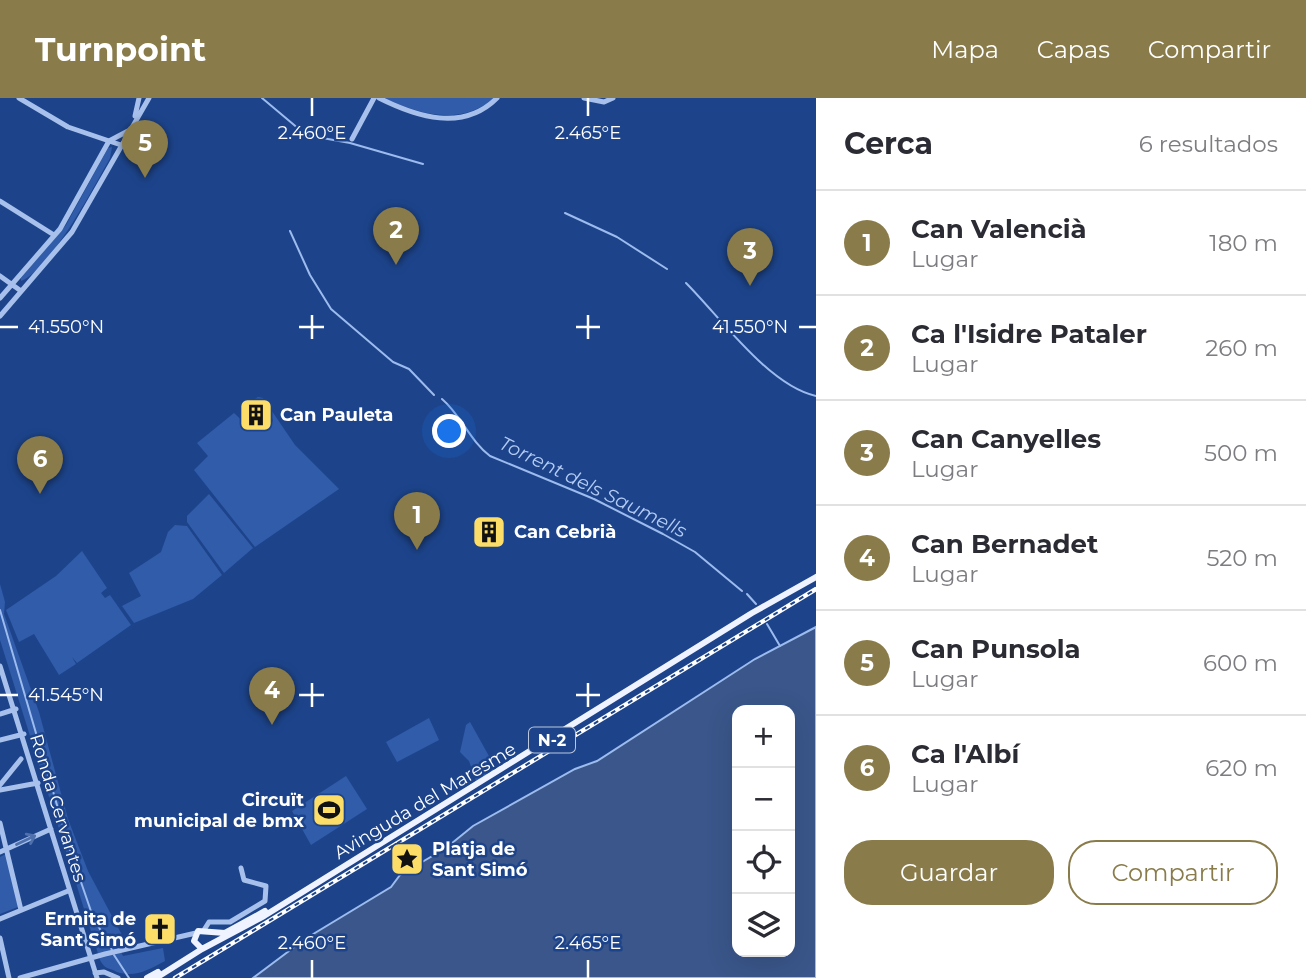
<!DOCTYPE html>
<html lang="es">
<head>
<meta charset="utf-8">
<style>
  :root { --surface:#fff; --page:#f7f7f7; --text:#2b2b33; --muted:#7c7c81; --line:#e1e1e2; --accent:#897b4a }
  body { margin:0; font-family:Montserrat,sans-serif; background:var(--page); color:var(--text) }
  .controls { position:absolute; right:21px; bottom:21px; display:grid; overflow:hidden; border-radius:14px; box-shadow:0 7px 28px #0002 }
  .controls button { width:63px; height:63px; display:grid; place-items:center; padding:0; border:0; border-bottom:2px solid var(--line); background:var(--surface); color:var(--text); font:35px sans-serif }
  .you { position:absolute; left:450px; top:334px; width:24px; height:24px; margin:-18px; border:5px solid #fff; border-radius:50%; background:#1a73e8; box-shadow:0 0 0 10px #1a73e833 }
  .badge { display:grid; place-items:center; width:46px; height:46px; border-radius:50%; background:var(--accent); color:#fff; font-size:23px; font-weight:700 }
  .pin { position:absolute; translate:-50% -58px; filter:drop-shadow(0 2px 4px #0008) }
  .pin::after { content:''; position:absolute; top:37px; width:24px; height:21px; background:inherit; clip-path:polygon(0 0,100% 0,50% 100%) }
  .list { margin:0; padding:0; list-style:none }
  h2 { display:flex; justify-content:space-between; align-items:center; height:91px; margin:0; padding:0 28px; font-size:30px }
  h2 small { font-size:23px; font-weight:400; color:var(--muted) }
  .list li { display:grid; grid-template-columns:46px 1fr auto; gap:21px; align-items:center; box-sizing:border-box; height:105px; padding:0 28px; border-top:2px solid var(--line) }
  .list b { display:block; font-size:26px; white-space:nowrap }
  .list p { margin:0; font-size:23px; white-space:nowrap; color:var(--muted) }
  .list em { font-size:23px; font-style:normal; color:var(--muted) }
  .actions { display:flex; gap:14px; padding:21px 28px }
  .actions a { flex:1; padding:16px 0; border:2px solid var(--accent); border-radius:28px; text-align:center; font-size:24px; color:var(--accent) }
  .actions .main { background:var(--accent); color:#fff }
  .icon { flex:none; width:38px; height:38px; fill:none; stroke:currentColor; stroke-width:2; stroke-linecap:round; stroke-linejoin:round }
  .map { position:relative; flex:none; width:816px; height:880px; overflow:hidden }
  header { display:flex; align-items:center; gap:42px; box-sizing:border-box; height:98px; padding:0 35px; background:var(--accent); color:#fff }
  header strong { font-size:33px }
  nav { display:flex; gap:38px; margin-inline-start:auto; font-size:24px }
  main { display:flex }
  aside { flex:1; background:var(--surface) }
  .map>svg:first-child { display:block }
  .green { fill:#305ca9 }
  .water { fill:#3a568a; stroke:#9cbbee; stroke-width:2; fill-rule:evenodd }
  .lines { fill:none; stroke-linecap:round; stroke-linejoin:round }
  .stream { stroke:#9cbbee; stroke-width:2 }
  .minor { stroke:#a8c1ec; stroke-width:5 }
  .major { stroke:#eef3ff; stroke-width:6 }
  .rail-casing { stroke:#fff; stroke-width:4.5 }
  .rail { stroke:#1d448b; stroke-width:2; stroke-dasharray:5; stroke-linecap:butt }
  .oneway { stroke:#4e70ad }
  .ticks { fill:none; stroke:#fff; stroke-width:2.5 }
  .labels { text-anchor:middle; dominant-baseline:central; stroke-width:5; stroke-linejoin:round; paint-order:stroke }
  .shield { fill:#1d448b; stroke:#bbc7dc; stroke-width:2 }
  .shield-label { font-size:16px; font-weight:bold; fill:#fff }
  .poi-label { font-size:18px; font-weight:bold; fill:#fff; stroke:#1d448b; text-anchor:start }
  .street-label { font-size:18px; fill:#fff; stroke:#1d448b }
  .water-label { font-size:19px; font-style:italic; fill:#b4ccf4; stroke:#1d448b }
  .ticks-label { font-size:18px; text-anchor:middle; fill:#fff; stroke:#1d448b; stroke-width:5; stroke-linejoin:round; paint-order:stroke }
</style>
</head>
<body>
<header>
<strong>Turnpoint</strong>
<nav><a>Mapa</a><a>Capas</a><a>Compartir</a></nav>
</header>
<main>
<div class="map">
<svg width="816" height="880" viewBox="0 0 816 880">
  <rect width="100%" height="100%" fill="#1d448b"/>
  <!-- green -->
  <path class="green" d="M385,0H494C462,28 419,17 385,0Z
    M112,49L110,60C94,89 50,172 21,183V180L66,127L108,50Z
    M258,299L263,300L295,347L339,391L255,449L194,372L208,358L197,345L234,315L249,329L260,327L263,331H270L268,326L273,323L272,320L263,324L262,321L265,319L258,309L252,313L247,306Z
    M209,396L253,450L224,475L187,424V418Z
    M175,427L187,428L222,477L193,501L134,525L122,508L141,498L129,475L161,454L168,434Z
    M82,453L107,490L101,495L105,500L110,497L131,527L77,565L72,559L76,566L59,577L34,536L19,544L6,512L56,478Z
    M0,486L5,504L4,516L39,614L68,721L88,773L122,837L118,848L123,858L163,850L165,863C148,872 135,880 117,874C109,869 106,873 100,862L0,542Z
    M429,620L439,642L397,664L386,644Z
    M470,624L494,667V672L476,683L469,663L460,654L466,627Z
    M346,678L367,711L311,747L292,713Z
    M6,756L18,809L0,816V759Z"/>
  <!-- water -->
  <path class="water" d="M816,529V880H253L305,841L391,789L400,777L446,750L473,728L575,671L597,663L755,561ZM790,612V854H737V612Z"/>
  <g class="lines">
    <!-- stream -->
    <path class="stream" d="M262,0L306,37L350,45L423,66
      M565,115L617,139L667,171
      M290,133L310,177L331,211L393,264L409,271L434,297
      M686,185C720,219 769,288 816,298
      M442,301C461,317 470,343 490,358L594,401L663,436L695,454L742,493
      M747,496L756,506
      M0,512L71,755L93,819L112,852
      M767,526L780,548
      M114,857L129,880"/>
    <!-- minor -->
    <path class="minor" d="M19,0L68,29L121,47
      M379,0C417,19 463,34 497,0
      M584,0L604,4L613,0
      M135,18L139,0
      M352,41L374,0
      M0,103L54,137
      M0,178L21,193
      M0,200L60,131L109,43L128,33
      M0,218L72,134L149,0
      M0,568L97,880
      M0,616L16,611
      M0,642L24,636
      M0,687L21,661
      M0,692L38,685
      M0,725L21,812
      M0,754L51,731
      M0,821L68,793
      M204,832L209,824H230L265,803L266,788L244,782L241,770
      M0,840L9,880
      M95,875L104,874L118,880
      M20,880L105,856L196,835"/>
    <!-- major -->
    <path class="major" d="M202,851L194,843L198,833L225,835L265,813
      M147,880L158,874
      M156,880L202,851L264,818L752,515L816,479"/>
    <defs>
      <path id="rail" d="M175,880L816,491"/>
    </defs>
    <!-- rail casing -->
    <use href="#rail" class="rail-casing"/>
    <!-- rail -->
    <use href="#rail" class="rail"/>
  </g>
  <!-- one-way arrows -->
  <defs><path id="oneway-shaft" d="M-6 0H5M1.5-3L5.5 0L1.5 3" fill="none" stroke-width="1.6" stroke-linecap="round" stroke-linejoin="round" transform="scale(1.75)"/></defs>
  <use class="oneway" href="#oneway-shaft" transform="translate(26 742) rotate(-25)"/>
  <!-- ticks -->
  <path class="ticks" d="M312,0V18M588,0V18M312,217V241M588,217V241M0,229H18M299,229H324M576,229H600M799,229H816M312,585V609M588,585V609M0,597H18M299,597H324M576,597H600M312,862V880M588,862V880"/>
  <!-- icons -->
  <defs>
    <symbol id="building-square" viewBox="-11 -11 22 22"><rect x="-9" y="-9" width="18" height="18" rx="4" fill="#fcdd67" stroke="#1d448b"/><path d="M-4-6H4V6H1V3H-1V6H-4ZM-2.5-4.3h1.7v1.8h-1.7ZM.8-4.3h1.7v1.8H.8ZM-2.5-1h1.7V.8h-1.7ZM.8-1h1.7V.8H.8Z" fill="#111"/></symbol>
    <symbol id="stadium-square" viewBox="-11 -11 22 22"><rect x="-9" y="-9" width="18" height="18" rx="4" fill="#fcdd67" stroke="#1d448b"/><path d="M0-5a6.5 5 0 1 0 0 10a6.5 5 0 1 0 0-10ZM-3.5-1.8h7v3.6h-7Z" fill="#111"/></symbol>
    <symbol id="sight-square" viewBox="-11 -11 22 22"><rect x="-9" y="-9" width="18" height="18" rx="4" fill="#fcdd67" stroke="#1d448b"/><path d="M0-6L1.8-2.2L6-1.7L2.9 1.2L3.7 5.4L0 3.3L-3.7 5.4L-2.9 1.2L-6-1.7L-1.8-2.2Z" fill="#111"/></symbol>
    <symbol id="church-square" viewBox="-11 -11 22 22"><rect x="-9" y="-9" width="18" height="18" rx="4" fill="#fcdd67" stroke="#1d448b"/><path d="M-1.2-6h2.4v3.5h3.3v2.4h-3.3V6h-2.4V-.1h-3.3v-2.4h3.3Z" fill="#111"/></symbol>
  </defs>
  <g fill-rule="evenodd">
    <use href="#building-square" x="237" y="298" width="38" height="38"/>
    <use href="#building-square" x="470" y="415" width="38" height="38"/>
    <use href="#stadium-square" x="310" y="693" width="38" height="38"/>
    <use href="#sight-square" x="388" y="742" width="38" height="38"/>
    <use href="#church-square" x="141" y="812" width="38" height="38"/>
  </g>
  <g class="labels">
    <!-- shield labels -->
    <rect class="shield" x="529" y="629.5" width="46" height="25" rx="5"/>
    <g class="shield-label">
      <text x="552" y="642">N-2</text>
    </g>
    <!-- poi labels -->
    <g class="poi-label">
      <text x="280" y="317">Can Pauleta</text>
      <text x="514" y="434">Can Cebrià</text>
      <text x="304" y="702" text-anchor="end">Circuït<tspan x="304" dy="21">municipal de bmx</tspan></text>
      <text x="432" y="751">Platja de<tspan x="432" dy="21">Sant Simó</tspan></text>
      <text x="136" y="821" text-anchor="end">Ermita de<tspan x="136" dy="21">Sant Simó</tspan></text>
    </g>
    <!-- street labels -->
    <g class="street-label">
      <text transform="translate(425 703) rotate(-31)">Avinguda del Maresme</text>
      <text transform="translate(58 710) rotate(73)">Ronda Cervantes</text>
    </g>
    <!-- water labels -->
    <g class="water-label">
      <text transform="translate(593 389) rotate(26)">Torrent dels Saumells</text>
    </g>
  </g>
  <g class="ticks-label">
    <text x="312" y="41">2.460°E</text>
    <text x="588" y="41">2.465°E</text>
    <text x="66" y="235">41.550°N</text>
    <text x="750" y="235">41.550°N</text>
    <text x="66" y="603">41.545°N</text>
    <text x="312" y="851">2.460°E</text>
    <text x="588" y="851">2.465°E</text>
  </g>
</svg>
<div class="controls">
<button>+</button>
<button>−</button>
<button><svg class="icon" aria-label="locate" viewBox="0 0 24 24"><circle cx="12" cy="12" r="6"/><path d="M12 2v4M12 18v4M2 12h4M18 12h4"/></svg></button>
<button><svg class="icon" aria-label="layers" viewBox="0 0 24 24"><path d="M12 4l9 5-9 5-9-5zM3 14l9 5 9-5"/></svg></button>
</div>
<div class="you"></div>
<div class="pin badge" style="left:417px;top:452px">1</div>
<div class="pin badge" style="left:396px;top:167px">2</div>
<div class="pin badge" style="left:750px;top:188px">3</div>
<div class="pin badge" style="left:272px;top:627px">4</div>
<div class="pin badge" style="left:145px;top:80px">5</div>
<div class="pin badge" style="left:40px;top:396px">6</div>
</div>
<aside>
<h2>Cerca<small>6 resultados</small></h2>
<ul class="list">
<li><span class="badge">1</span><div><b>Can Valencià</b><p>Lugar</p></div><em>180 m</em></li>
<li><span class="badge">2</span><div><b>Ca l'Isidre Pataler</b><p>Lugar</p></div><em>260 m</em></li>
<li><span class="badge">3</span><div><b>Can Canyelles</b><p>Lugar</p></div><em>500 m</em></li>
<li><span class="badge">4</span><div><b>Can Bernadet</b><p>Lugar</p></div><em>520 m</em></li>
<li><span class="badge">5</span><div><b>Can Punsola</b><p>Lugar</p></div><em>600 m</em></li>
<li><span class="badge">6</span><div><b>Ca l'Albí</b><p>Lugar</p></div><em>620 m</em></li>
</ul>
<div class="actions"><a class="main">Guardar</a><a>Compartir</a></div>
</aside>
</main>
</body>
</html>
